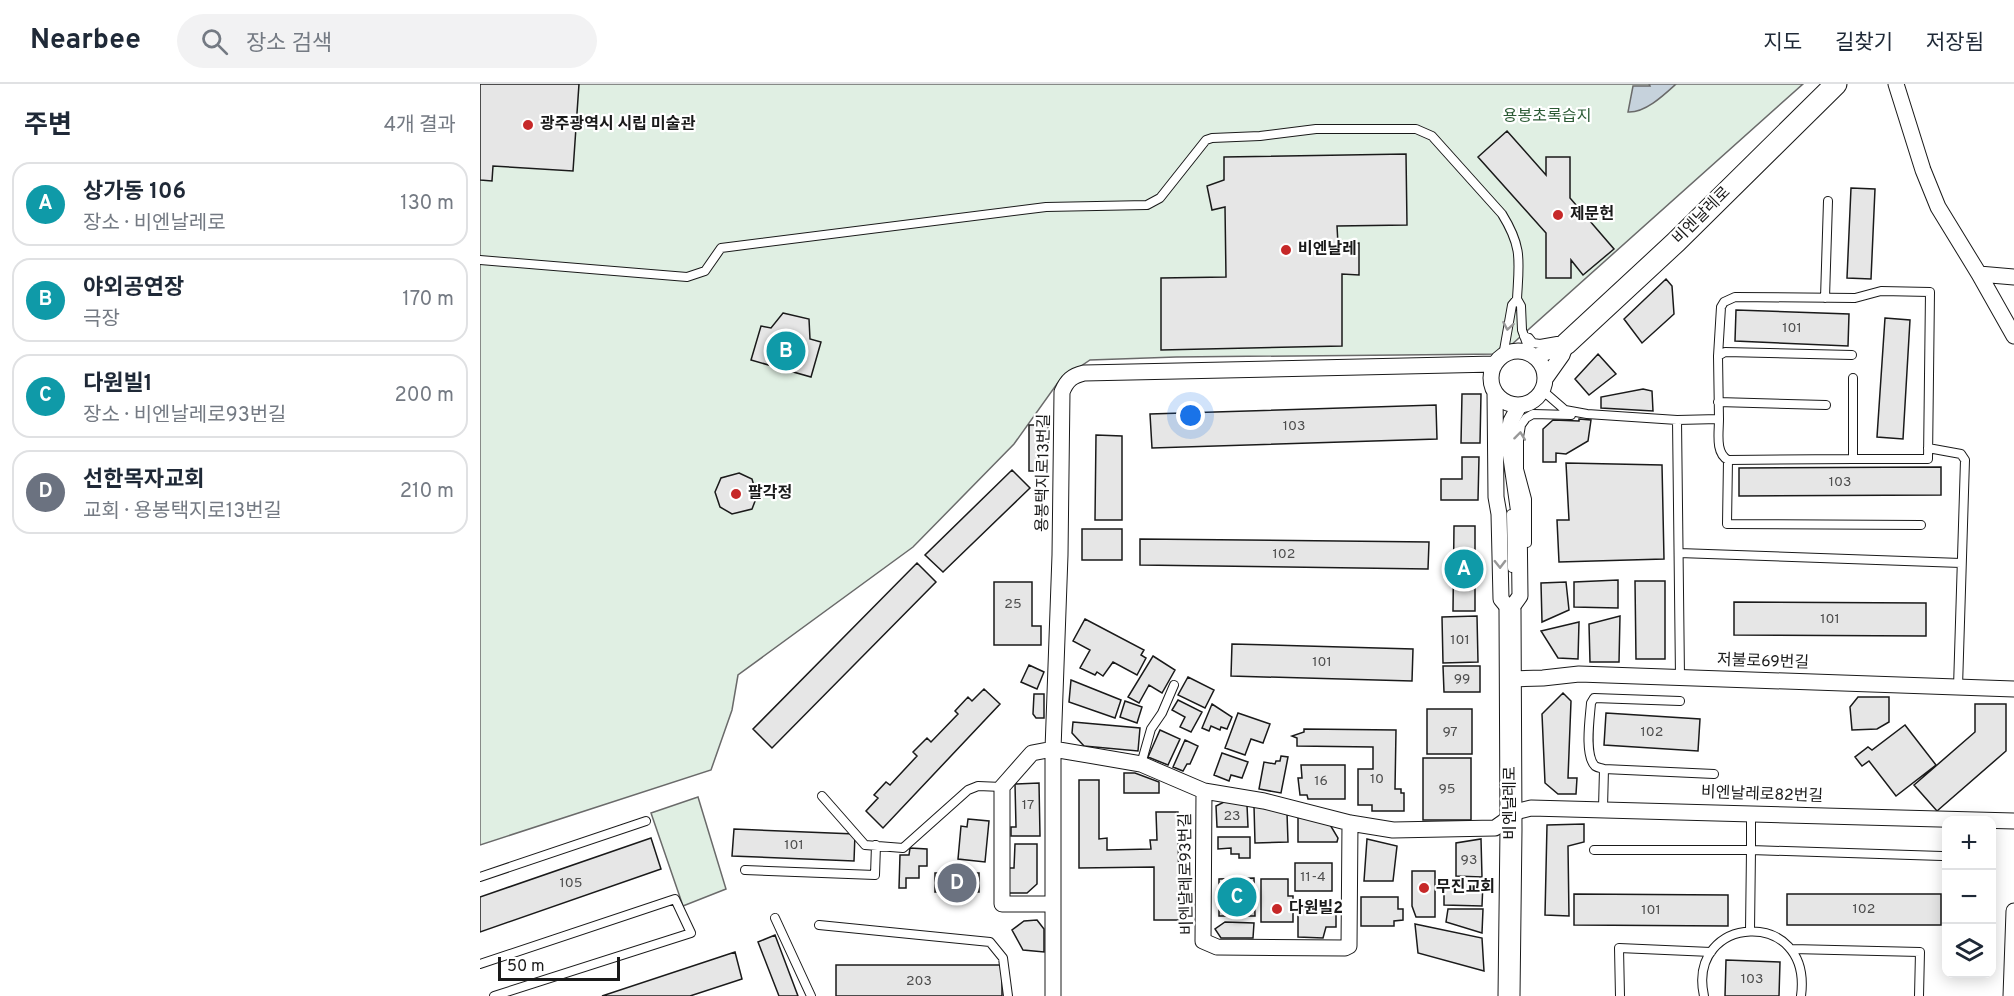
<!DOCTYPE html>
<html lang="ko">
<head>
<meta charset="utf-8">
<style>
  :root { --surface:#fff; --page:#f2f2f3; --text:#1f2937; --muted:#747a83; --line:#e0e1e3; --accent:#ea580c }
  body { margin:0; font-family:Overpass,"Noto Sans KR",sans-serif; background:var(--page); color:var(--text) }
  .controls { position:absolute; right:18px; bottom:18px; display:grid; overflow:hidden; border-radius:12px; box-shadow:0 3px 15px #0003 }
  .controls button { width:54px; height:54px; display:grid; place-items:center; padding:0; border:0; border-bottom:2px solid var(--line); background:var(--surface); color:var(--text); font:30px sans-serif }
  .scale { position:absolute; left:18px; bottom:15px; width:122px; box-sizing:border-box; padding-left:6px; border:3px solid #1a1a1a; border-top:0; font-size:16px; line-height:21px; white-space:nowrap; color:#1a1a1a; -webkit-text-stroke:4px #fff; paint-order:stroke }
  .you { position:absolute; left:711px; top:332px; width:21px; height:21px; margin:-15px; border:4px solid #fff; border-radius:50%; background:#1a73e8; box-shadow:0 0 0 9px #1a73e833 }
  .badge { display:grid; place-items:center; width:39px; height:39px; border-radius:50%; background:var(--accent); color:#fff; font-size:20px; font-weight:700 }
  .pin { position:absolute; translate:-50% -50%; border:3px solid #fff; box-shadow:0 2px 6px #0006 }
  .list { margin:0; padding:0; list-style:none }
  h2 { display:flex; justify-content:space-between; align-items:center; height:78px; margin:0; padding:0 24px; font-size:26px }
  h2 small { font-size:20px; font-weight:400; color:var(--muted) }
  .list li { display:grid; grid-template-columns:39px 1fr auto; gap:18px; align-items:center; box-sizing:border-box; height:84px; margin:0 12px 12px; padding:0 12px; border:2px solid var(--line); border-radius:18px }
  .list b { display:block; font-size:22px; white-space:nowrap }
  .list p { margin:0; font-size:20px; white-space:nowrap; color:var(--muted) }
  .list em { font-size:20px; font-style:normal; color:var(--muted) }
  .icon { flex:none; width:33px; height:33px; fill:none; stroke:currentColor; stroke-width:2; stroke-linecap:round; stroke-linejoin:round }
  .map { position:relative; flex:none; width:1534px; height:912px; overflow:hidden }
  header { display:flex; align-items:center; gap:36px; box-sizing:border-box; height:84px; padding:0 30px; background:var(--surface); border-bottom:2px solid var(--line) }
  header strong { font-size:28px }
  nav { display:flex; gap:33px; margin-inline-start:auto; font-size:21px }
  .search { width:420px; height:54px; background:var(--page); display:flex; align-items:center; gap:15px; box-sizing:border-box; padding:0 21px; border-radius:33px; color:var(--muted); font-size:22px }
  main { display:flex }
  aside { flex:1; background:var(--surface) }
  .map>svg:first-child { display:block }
  .green { fill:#e0efe3; stroke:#6a6a6a; stroke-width:1.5 }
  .water { fill:#c6d2dc; stroke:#6a6a6a; stroke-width:1.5 }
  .building { fill:#e6e6e6; stroke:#1a1a1a; stroke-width:1.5 }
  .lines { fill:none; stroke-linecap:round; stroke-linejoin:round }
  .lane-casing { stroke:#1a1a1a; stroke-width:10 }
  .street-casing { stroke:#1a1a1a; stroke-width:17 }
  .secondary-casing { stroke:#1a1a1a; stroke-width:23 }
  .lane { stroke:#fff; stroke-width:8 }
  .street { stroke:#fff; stroke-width:15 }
  .secondary { stroke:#fff; stroke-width:21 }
  .oneway { stroke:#989898 }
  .poi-dot { fill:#c62828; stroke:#fff; stroke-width:2 }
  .labels { text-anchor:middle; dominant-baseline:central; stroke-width:4.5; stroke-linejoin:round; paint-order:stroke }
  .number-label { font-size:14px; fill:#4d4d4d }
  .park-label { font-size:16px; fill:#2b5a34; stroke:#fff }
  .poi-label { font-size:16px; font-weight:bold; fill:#1a1a1a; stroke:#fff; text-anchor:start }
  .street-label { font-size:16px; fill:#1a1a1a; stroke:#fff }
</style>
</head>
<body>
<header>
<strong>Nearbee</strong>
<div class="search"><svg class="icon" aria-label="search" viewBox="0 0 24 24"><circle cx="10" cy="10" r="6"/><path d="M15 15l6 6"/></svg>장소 검색</div>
<nav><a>지도</a><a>길찾기</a><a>저장됨</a></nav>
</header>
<main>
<aside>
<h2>주변<small>4개 결과</small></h2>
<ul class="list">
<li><span class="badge" style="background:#0f9aa8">A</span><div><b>상가동 106</b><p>장소 · 비엔날레로</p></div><em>130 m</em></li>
<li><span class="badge" style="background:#0f9aa8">B</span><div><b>야외공연장</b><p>극장</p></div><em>170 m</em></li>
<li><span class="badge" style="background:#0f9aa8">C</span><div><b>다원빌1</b><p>장소 · 비엔날레로93번길</p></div><em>200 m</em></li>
<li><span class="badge" style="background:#6b7280">D</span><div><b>선한목자교회</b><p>교회 · 용봉택지로13번길</p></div><em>210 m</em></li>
</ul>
</aside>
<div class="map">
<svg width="1534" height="912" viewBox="0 0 1534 912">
  <rect width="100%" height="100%" fill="#fff"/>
  <!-- green -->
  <path class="green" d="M0,0H1323L1021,270L696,273L610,276L579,297L534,360L433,463L258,591L252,626L231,686L0,761Z
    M218,713L246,805L203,822L171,729Z"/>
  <!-- water -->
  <path class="water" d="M1169,0H1196C1184,11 1165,29 1148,28L1153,2H1170Z"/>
  <!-- building -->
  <path class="building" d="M0,0H99L93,87L13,82L12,97L0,96Z
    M1027,47L1066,91V73H1090V114L1134,165L1103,191L1091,176V194H1066V149L998,73Z
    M926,70L927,141L857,142L858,160L879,159V191L862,190V262L681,266V194L746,193L745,123L732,126L727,102L744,96V73Z
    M1371,104L1395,105L1391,195L1367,194Z
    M1186,195L1192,202L1194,230L1162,259L1144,235Z
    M1256,226L1369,230L1368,262L1255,257Z
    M303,229L329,235L330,255L341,258L331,293L271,276L281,242L291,244Z
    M1405,234L1430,236L1423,355L1397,353Z
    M1118,270L1136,290L1109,311L1095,295Z
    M1163,305L1172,307L1173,327L1121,324V313Z
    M982,310H1001L1000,359H981Z
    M956,321L957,355L672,364L670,330Z
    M1099,335L1111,336L1108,357L1086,370L1076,369V378H1063V345L1073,336L1099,337Z
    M549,341H568V387H549Z
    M616,351L642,352V436H615Z
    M982,373H999L998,416H961V395H982Z
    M1086,379L1182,381L1184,475L1079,478L1077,436H1089Z
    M1461,383V411L1259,412V384Z
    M532,386L550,404L463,488L445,471Z
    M259,389L272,395L277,412L272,425L252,430L240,423L235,408L241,394Z
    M974,442H995V527H973Z
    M602,445H642V476H602Z
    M660,455L949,458L948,485L660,481Z
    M437,479L456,498L292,664L273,645Z
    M1138,496V524L1094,523V498Z
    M1155,497H1185V575H1156Z
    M514,498H552V542H561V561H514Z
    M1086,498L1089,526L1062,538L1061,499Z
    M1254,518L1446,519V552L1254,551Z
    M997,532L998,578L963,579L962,533Z
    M1140,532L1139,578H1110L1109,540Z
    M605,535L664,566L661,571L666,574L657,591L633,578L623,592L617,588L615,591L600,584L610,566L593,557Z
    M1099,538L1098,575L1078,574L1061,547Z
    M752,560L933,565L932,597L751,592Z
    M673,572L695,586L682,609L669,601L659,619L648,613Z
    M549,581L564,588L557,605L541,598Z
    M963,582H1000V608H964Z
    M708,593L734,606L725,624L698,611Z
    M591,596L641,616L635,634L589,618Z
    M504,605L520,620L403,744L386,727L398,714L394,711L406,698L410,701L437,672L433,668L447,654L451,658L478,630L475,627L488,613L492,617Z
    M1083,609L1091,617L1088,694H1097L1096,710H1078L1065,699L1062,630Z
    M554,610H564V634H556L553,630Z
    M1378,613H1409V638L1397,645L1372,646L1370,623Z
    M698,616L722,628L711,648L700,643L705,633L692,626Z
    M645,617L662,623L657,639L640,633Z
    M732,620L752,633L747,645L741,643L740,646L731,642L729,647L722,644Z
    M1495,620H1526V667L1457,727L1434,701L1495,648Z
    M947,625H992V670H947Z
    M758,629L790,640L783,659L771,655L765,671L745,664Z
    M1126,629L1220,635L1218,667L1124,661Z
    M593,638L660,644L658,667L604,662L592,649Z
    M1425,641L1456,681L1416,712L1389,677L1382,682L1375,673L1388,663L1392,666Z
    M824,645L916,646L915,705H921V709H924V727H892V721H878V685H893V663L817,662V654L812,652L824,648Z
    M680,646L700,655L688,681L668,673Z
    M705,656L718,662L710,680H707L703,687L693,683Z
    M742,669L768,678L762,694L751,691L749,697L734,691Z
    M801,672L808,673L801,709L779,705L784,678L795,680L796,677H800Z
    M943,674H991V736H943Z
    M821,681H865V715H828L827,711H820L818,694H822Z
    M644,689H655L679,698V709H644Z
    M599,696H619V755L627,754V766L671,765L670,756H677L676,728H698L699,836H674V783L599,784Z
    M559,699L560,752H531V743H536L535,700Z
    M746,717L767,721L768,743H737L736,722Z
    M774,722L807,729L808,758L775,759Z
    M818,731L849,739L858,754L857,758H818Z
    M488,735L509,737L505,778L478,775L481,742L487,743Z
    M1104,740V758L1088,762L1089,832L1065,831L1067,741Z
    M254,745L375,750L374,777L252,772Z
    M738,753H770V774H759V770H751V764L738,765Z
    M171,754L181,785L0,848V813Z
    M887,755L917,762L913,797H884Z
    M1001,755L1002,793L976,792V759Z
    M535,760H557V800L547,809H527V784H534Z
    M430,764L447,765V782H439V794H426V804H419L420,771H429Z
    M815,779H852V807H815Z
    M932,787H955V833H936L932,822Z
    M455,789H499V808H455Z
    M774,794L775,832H739V795Z
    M781,795H808V812H813V838H781Z
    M964,797L1003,798L1002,822L964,821Z
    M1094,810L1248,811V842L1094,841Z
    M1307,810H1461V841H1307Z
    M881,813H918V825H923V836L914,837V842H881Z
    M818,825H856V843H846L843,854L818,853Z
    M968,825H1003L1002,849L966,838Z
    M557,836L564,845V868L543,866L532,846L544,837Z
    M745,838L774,839L773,854H741L735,845Z
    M935,840L1002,854L1004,887L938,869Z
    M295,851L318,912H299L278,858Z
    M255,868L262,895L210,912H122Z
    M1246,876L1300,878L1299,912H1245Z
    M356,881H522V912H356Z"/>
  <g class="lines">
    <defs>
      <path id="lane" d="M0,176L207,193L225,187L241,164L566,123L667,121L680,114L726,56L732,54L780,52L836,45H936L952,52L1022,130C1043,164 1039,177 1037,215L1041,222L1042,246L1051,271
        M1345,214L1348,117
        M1044,252L1049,254L1053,259L1060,260L1077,257
        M1023,272L1032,221L1037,215
        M1238,272L1241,223L1244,218L1255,213L1375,214L1401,207L1450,208L1448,375H1373
        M1062,306L1085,326L1107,330L1197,336L1200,593
        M1238,318L1346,321
        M1239,335C1239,349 1235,369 1248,376L1373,375V294
        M1197,336L1239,335L1238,272L1245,268L1372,271
        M1448,364L1481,370L1485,376L1478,603
        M1248,376L1247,440L1441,441
        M1031,430L1032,484
        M1047,459V415L1039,385V353L1041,341L1046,334L1053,330L1091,331
        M1199,469L1481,479
        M661,680L671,645L682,629L694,601
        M1124,685L1234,690
        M342,712L385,761L423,764L488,706L498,702L522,703
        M1123,724L1124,685C1121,684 1118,684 1115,682C1104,671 1110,633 1111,619L1114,614L1200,617
        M1114,766H1271V729
        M265,786L395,791L396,761
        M0,793L166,737
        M295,834L331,912
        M339,841L510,858L523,874L528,912
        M1270,846L1271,766L1462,772
        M1312,865L1440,868L1439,912
        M0,880L195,815L211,849L14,912
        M1140,912L1139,864L1231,868
        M1224,912C1206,830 1333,822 1321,912"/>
      <path id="street" d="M1416,0L1443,86L1458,123L1499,190L1534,252
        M1499,190L1534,193
        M1011 294a27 27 0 1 1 54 0a27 27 0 1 1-54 0Z
        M1055,273L1086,260
        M1065,295L1082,271L1086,260
        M1015,308L1016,413L1019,430L1021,515L1030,526L1040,512L1039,430L1028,353L1031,337L1039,322
        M1031,595L1063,594L1099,590L1534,605
        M724,707L723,857L737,863L865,864L869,862L870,739
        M573,820H522V703L552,669L573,665L661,680L724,707L784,717L870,739L913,746L1015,744L1039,727L1051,724L1534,737
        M573,912V665L580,471L582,308C587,296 592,292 604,289L1015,280
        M1531,912L1534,827"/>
      <path id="secondary" d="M1086,260L1196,158L1356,0
        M1029,912L1031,745L1030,526"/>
    </defs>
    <!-- lane casing -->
    <use href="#lane" class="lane-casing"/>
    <!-- street casing -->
    <use href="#street" class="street-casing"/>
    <!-- secondary casing -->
    <use href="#secondary" class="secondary-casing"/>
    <!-- lane -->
    <use href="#lane" class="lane"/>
    <!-- street -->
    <use href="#street" class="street"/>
    <!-- secondary -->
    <use href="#secondary" class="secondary"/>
  </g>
  <!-- one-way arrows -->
  <defs><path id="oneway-chevron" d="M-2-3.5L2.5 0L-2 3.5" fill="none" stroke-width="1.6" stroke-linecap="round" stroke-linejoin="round" transform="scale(1.5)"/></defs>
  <g class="oneway">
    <use href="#oneway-chevron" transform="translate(1028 242) rotate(100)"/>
    <use href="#oneway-chevron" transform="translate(1040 352) rotate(-83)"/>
    <use href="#oneway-chevron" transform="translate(1020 480) rotate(89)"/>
  </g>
  <!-- markers -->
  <g class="poi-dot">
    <circle cx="48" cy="41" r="6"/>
    <circle cx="1078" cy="131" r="6"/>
    <circle cx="806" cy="166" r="6"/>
    <circle cx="256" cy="410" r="6"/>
    <circle cx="944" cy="804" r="6"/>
    <circle cx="797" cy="825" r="6"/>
  </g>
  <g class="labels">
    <!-- number labels -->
    <g class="number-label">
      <text x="1312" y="244">101</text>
      <text x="814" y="342">103</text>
      <text x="1360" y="398">103</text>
      <text x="804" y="470">102</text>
      <text x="533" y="520">25</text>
      <text x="1350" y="535">101</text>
      <text x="980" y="556">101</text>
      <text x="842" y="578">101</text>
      <text x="982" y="595">99</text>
      <text x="970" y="648">97</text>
      <text x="1172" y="648">102</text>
      <text x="897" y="695">10</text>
      <text x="841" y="697">16</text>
      <text x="967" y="705">95</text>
      <text x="548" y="721">17</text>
      <text x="752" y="732">23</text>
      <text x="314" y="761">101</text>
      <text x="989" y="776">93</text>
      <text x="833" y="793">11-4</text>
      <text x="91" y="799">105</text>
      <text x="1384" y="825">102</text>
      <text x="1171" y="826">101</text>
      <text x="1272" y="895">103</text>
      <text x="439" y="897">203</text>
    </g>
    <!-- park labels -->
    <g class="park-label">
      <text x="1067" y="33">용봉초록습지</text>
    </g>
    <!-- poi labels -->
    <g class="poi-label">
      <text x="60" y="41">광주광역시 시립 미술관</text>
      <text x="1090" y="131">제문헌</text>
      <text x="818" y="166">비엔날레</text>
      <text x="268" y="410">팔각정</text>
      <text x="956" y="804">무진교회</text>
      <text x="809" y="825">다원빌2</text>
    </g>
    <!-- street labels -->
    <g class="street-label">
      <text transform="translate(1222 132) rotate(-45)">비엔날레로</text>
      <text transform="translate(564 389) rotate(-89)">용봉택지로13번길</text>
      <text transform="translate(1283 578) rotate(2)">저불로69번길</text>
      <text transform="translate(1282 711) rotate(2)">비엔날레로82번길</text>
      <text transform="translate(1031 719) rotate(-90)">비엔날레로</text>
      <text transform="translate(707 790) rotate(-91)">비엔날레로93번길</text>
    </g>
  </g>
</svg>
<div class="controls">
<button>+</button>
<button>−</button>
<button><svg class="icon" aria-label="layers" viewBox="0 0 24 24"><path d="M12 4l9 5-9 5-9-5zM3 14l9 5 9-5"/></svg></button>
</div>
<div class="scale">50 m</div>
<div class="you"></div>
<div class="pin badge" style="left:984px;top:485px;background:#0f9aa8">A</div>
<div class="pin badge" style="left:306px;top:267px;background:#0f9aa8">B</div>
<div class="pin badge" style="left:757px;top:813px;background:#0f9aa8">C</div>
<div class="pin badge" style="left:477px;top:799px;background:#6b7280">D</div>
</div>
</main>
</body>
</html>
